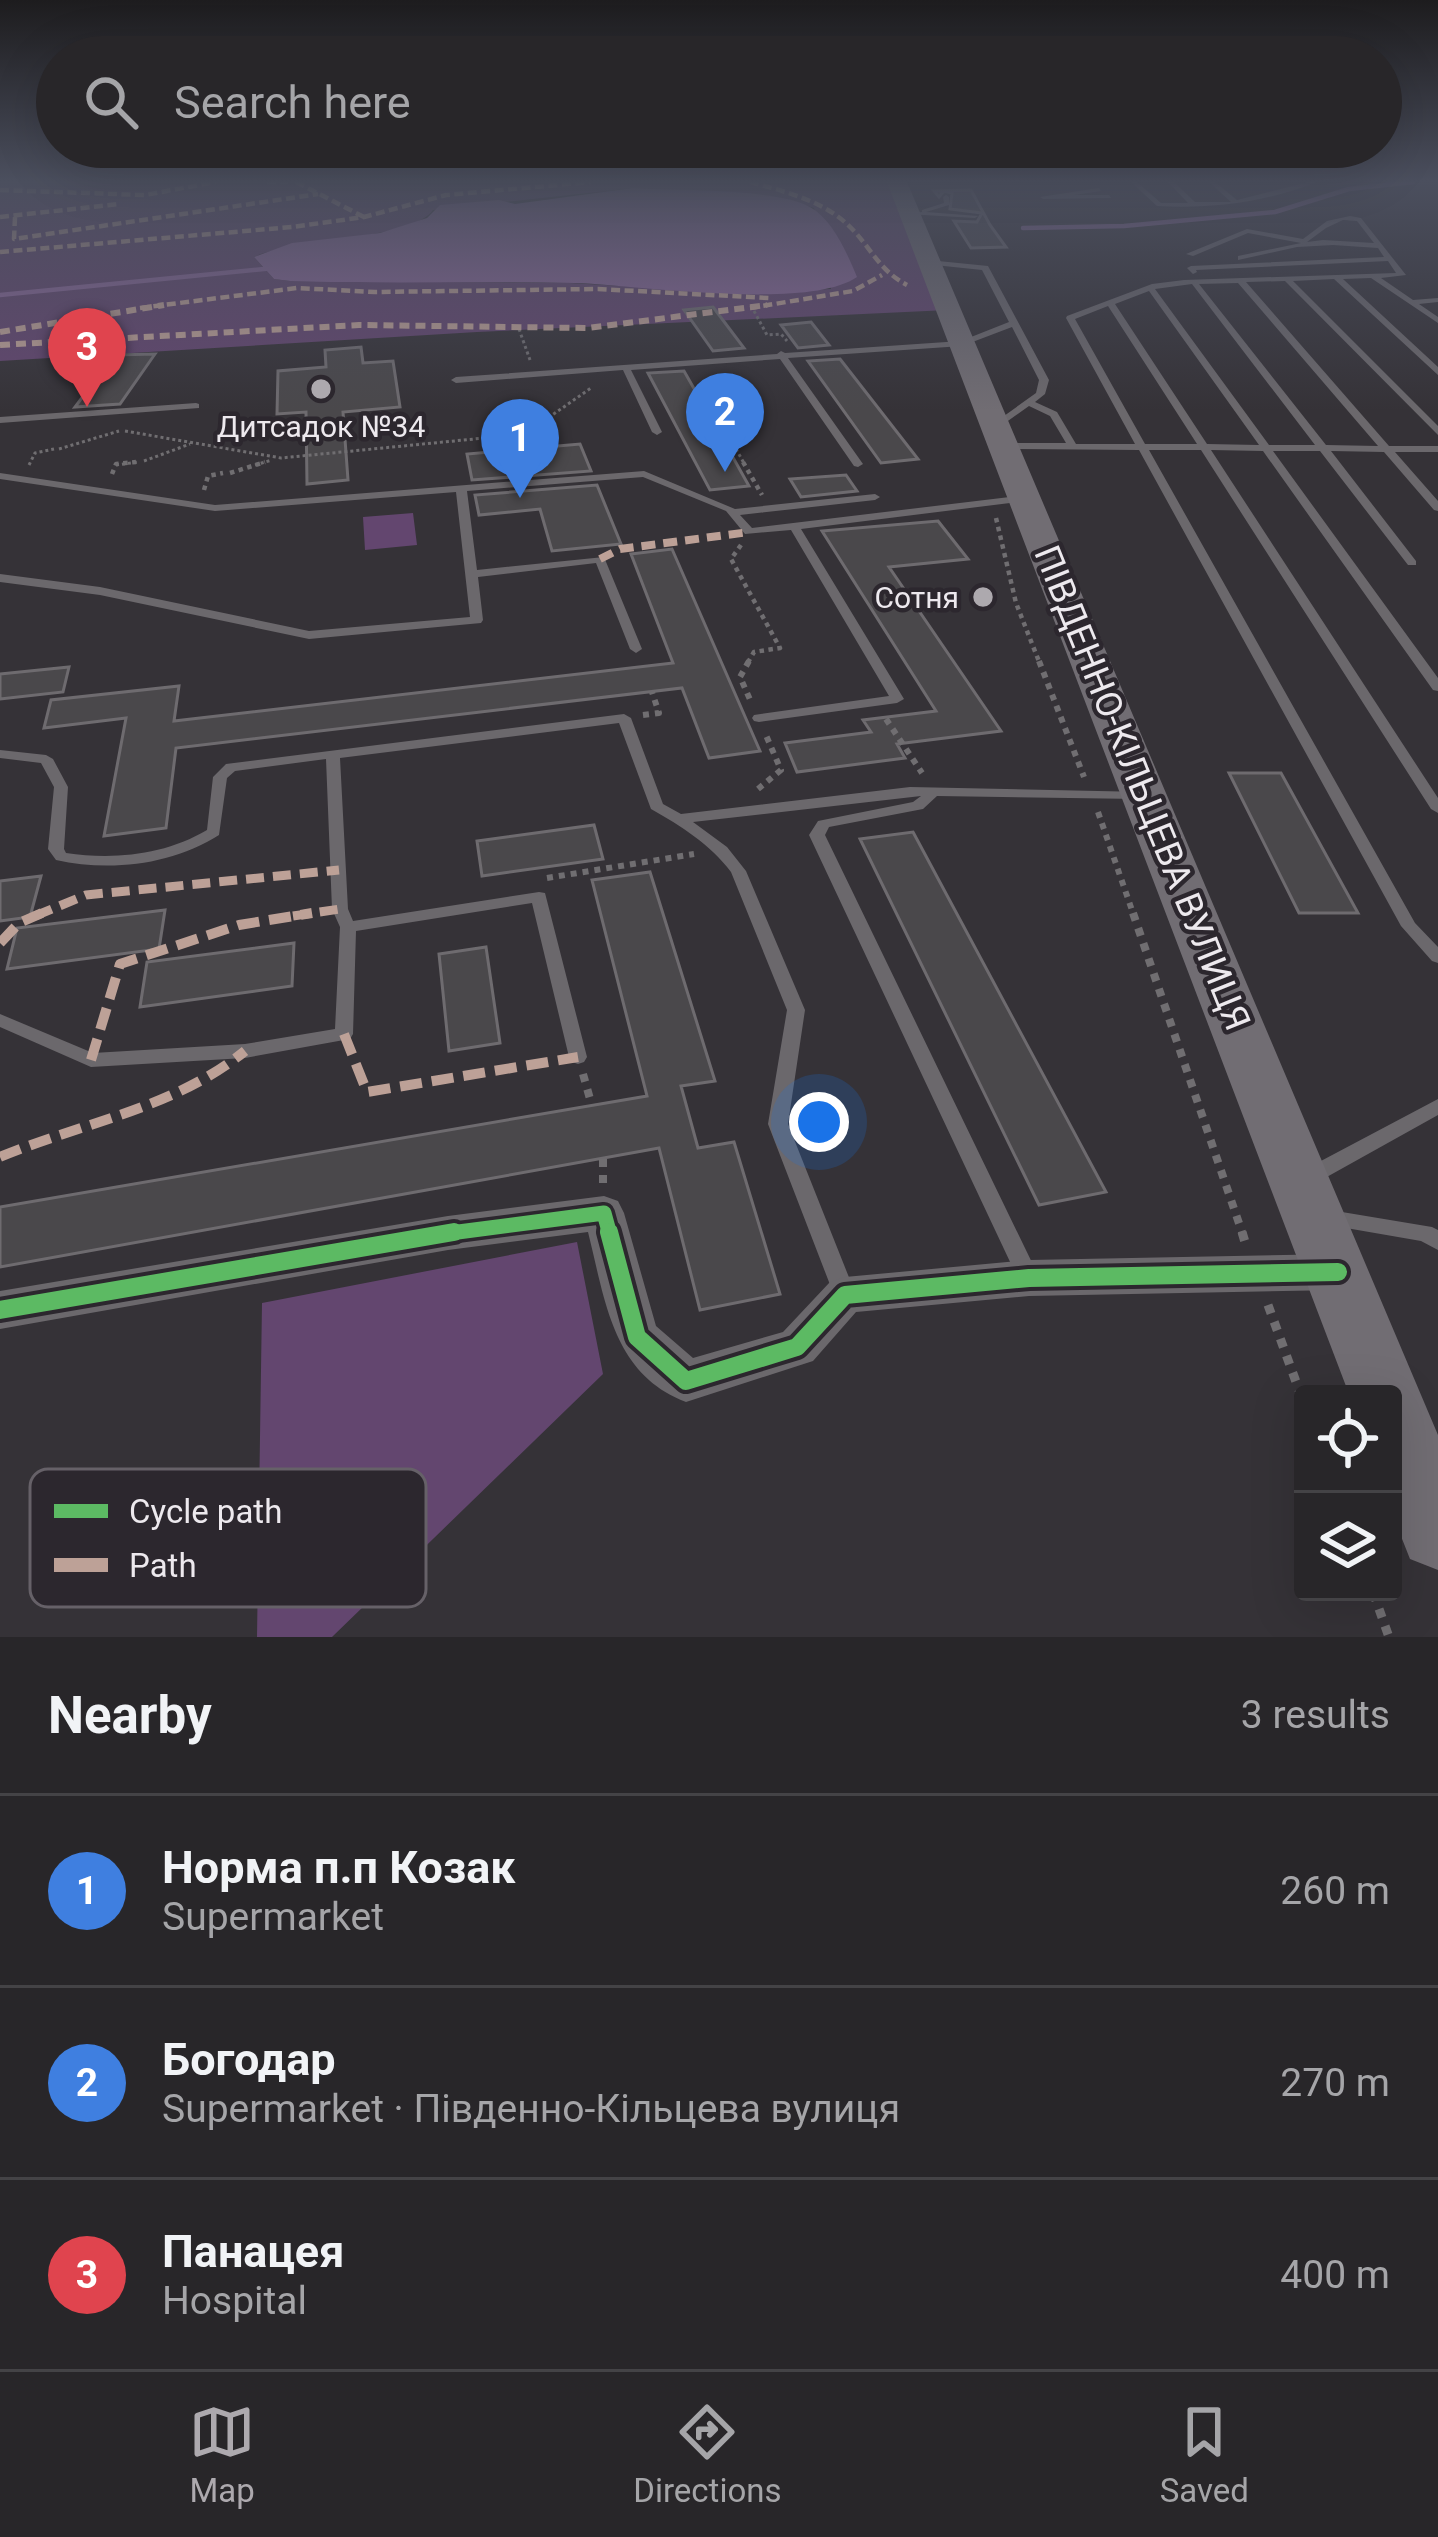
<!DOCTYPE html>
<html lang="en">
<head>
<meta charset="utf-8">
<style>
  :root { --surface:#282629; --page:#343235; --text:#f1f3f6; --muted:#a5a5a8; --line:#444346; --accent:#ada9ae }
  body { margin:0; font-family:Roboto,sans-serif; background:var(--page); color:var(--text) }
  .controls { position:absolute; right:36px; bottom:36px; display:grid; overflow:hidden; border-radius:12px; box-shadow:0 12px 48px #0002 }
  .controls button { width:108px; height:108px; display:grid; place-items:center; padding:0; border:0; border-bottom:3px solid var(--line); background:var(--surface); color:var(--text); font:60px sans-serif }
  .you { position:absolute; left:819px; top:1122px; width:42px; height:42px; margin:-30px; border:9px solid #fff; border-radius:50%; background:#1a73e8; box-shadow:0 0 0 18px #1a73e833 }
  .badge { display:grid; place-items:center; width:78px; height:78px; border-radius:50%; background:var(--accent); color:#fff; font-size:39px; font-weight:700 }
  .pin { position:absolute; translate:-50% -99px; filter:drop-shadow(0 3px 6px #0008) }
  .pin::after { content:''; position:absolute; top:63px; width:42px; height:36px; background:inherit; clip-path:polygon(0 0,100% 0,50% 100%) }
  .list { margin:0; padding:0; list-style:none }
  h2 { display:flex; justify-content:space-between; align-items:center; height:156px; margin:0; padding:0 48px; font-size:51px }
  h2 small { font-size:39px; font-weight:400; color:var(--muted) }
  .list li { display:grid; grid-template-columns:78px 1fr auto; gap:36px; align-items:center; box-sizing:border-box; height:192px; padding:0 48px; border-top:3px solid var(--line) }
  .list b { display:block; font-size:45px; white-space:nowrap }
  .list p { margin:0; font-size:39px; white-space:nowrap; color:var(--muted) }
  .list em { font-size:39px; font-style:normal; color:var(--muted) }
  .icon { flex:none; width:66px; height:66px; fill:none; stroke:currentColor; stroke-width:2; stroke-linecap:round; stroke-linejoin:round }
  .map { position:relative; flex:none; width:1438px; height:1637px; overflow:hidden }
  .search { position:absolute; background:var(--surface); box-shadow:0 12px 48px #0002; left:36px; right:36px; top:36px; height:132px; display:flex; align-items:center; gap:30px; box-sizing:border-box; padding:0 42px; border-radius:66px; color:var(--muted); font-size:45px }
  .sheet { height:732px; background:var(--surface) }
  nav { display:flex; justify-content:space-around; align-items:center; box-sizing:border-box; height:168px; border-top:3px solid var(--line); background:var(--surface); font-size:33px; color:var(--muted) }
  nav a { display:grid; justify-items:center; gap:6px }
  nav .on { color:var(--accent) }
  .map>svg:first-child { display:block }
  .green { fill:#63466f; fill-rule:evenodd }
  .water { fill:#8d699c }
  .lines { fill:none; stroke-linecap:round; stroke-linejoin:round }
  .stream { stroke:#8d699c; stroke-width:4.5 }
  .building { fill:#4a484b; stroke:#6e6b6f; stroke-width:3 }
  .path-far4 { stroke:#706e71; stroke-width:3; stroke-dasharray:3 3; stroke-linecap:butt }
  .path-far3 { stroke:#706e71; stroke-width:4.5; stroke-dasharray:4.5 4.5; stroke-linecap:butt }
  .path-far2 { stroke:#706e71; stroke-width:6; stroke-dasharray:6 6; stroke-linecap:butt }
  .path-far1 { stroke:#706e71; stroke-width:8; stroke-dasharray:8 8; stroke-linecap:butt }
  .path { stroke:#706e71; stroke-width:9; stroke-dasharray:9 9; stroke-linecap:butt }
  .lane { fill:#6b686c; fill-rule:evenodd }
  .street { fill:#6b686c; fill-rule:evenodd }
  .primary { fill:#716d73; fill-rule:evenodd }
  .quiet-far4 { stroke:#bda197; stroke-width:4.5; stroke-dasharray:9 4.5; stroke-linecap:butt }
  .quiet-far3 { stroke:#bda197; stroke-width:6; stroke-dasharray:10 6; stroke-linecap:butt }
  .quiet-far2 { stroke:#bda197; stroke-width:8; stroke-dasharray:14 8; stroke-linecap:butt }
  .quiet-far1 { stroke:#bda197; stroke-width:9; stroke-dasharray:18 9; stroke-linecap:butt }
  .quiet { stroke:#bda197; stroke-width:10; stroke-dasharray:22 10; stroke-linecap:butt }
  .cycleway-far1-casing { stroke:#2c272e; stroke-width:22 }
  .cycleway-casing { stroke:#2c272e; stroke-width:26 }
  .cycleway-far1 { stroke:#5cba63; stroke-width:15 }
  .cycleway { stroke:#5cba63; stroke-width:18 }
  .poi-dot { fill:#ada9ae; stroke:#2c272e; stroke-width:4.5 }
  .labels { text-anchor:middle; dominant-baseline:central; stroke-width:9; stroke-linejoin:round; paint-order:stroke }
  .far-poi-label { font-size:30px; fill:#ede9ee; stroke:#2c272e }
  .street-label { font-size:36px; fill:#ede9ee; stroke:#2c272e }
  .key { fill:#2c272e; stroke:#666168; stroke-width:3 }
  .key-label { font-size:33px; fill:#ede9ee }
</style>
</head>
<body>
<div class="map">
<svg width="1438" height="1637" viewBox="0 0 1438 1637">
  <rect width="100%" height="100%" fill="#353237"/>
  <!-- green -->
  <path class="green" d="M0,182H896L948,310L477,332L0,361ZM633,188L786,199L814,208L831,289L743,293L570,283L290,281L274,279L254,257C295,238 412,240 433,210Z
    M413,513L417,545L365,550L363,517Z
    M577,1242L603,1374L332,1637H257L262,1303Z"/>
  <!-- water -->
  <path class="water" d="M633,188C675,191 778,188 810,207C833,220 847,253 857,277C808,311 639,285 575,283C480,281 385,284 290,281L274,279L254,257L292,243L380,233L427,218L440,205L499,200L515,204Z"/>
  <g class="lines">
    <!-- stream -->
    <path class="stream" d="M1023,228L1124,226L1275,212L1349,189L1413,182
      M0,295L274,268"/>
  </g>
  <!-- building -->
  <path class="building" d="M971,190L990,225L1006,247L971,248L954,221L977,222L982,213L950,209L952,193L944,191L939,197L934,191Z
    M713,307L744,348L713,351L684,310Z
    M811,322L829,345L798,348L781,325Z
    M361,347L363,363L393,361L400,407L343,412L348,480L307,484L306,412L277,414L278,371L326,367L325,350Z
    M155,354L120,404L75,407L114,355Z
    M840,359L918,459L881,463L808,361Z
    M684,371L721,436L749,486L710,490L648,373Z
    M580,444L591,471L472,480L467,454Z
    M846,475L857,491L801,497L790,479Z
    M597,485L621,544L552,551L540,509L479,515L475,495Z
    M938,521L968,559L889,567L1001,731L897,744L905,758L797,772L785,743L871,732L863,720L936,711L822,531Z
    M672,549L760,751L709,758L682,688L176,748L166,828L104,836L126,718L44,728L51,700L179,686L174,721L673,663L631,554Z
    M69,667L63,692L0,699V674Z
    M1229,773H1281L1358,913H1299Z
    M594,825L603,859L482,876L477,841Z
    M913,832L1106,1192L1039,1205L860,839Z
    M650,872L715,1081L681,1086L698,1148L734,1142L780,1294L700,1310L659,1148L0,1267V1207L647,1096L592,880Z
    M41,876L30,917L0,921V881Z
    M165,910L159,949L7,969L17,928Z
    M294,943L292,986L140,1007L147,962Z
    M486,947L500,1043L449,1051L439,954Z"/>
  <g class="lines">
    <!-- path-far4 -->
    <path class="path-far4" d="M754,311L767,335L781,334L787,341
      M519,329L530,360
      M125,431L281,458L525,434L591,388
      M59,449L119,431
      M736,449L745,465
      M144,461L190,444
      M29,465L35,453L54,449
      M116,465L138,462
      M255,465L272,460"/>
    <!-- path-far3 -->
    <path class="path-far3" d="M743,462L762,495
      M230,473L265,462
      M112,474L116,464L136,462
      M204,490L208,476L223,473
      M996,518L1016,603L1040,664
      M741,545L731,559L780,648L754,652L747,664"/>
    <!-- path-far2 -->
    <path class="path-far2" d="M749,661L740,677L752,704
      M1039,661L1084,777
      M643,715L659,713L652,692
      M886,719L922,773
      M758,789L781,770L765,733
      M1098,812L1134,916
      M547,878L694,854"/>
    <!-- path-far1 -->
    <path class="path-far1" d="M1133,913L1243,1235
      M583,1074L592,1106
      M603,1159V1185"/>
    <!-- path -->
    <path class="path" d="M1242,1232L1245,1242
      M1268,1305L1303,1401
      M1373,1592L1389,1637"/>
    <!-- lane -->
    <path class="lane" d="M1131,182H1137L1161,203H1188L1168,182H1174L1195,202H1231L1209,182H1215L1237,200L1308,182H1317C1266,202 1212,209 1157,206Z
      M1099,188L1101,191L1074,195H1109L1111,198L1043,199L1040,197Z
      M946,195L949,197V205L926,212L978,216L975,218L907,214L922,212V210L944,203L943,197Z
      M1350,216L1361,218L1406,275L1381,278L1413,300L1438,298V302L1419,304L1438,317V323L1371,278L1343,279L1438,367V375L1334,279L1293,281L1438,426V435L1285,281L1246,282L1389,446H1438V452H1395L1438,501V511L1434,510L1384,452L1331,451L1416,561V565H1408L1320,451H1273L1438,678V691L1433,690L1263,451L1211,450L1438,798V813L1431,809L1201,450H1149L1415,923L1438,947V963L1432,961L1401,926L1139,450L1003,449L998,446L1003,443H1066L1050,416L1029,406L998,428L990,426L1036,393L1039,380L1012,327L962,346L788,358L863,464L858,467L854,466L780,359L631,370L662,432L657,435L652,432L623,370L456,383L451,380L456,377L777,354L781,351L785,353L961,341L1009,322L982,270L925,264L928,260L988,266L1049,380L1045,394L1035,402L1057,412L1076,444H1135L1066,318L1067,316L1152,284L1184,280L1396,273L1388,261L1196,270L1197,272L1193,274L1187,268L1191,266L1384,257L1378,248L1333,245L1297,247L1238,260V256L1301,243L1248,233L1193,256L1186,254L1247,229L1303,239L1327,221ZM1343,220L1357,221L1374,243L1323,240L1307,242L1326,228ZM1238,283L1378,446L1326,445L1199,284ZM1192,284L1315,445H1269L1155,289ZM1149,291L1259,445L1207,444L1115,304ZM1108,306L1197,444H1145L1075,319Z
      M196,403L199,404V408L0,423V417Z
      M644,471L735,509L875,494L880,497L875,500L740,515L752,528L1026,495L1031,498L1026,501L801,529L904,699L897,703L759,722L754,721L752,718L754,715L889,696L791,530L745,534L726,511L643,477L467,491L477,570L604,557L642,649L636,653L630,649L596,563L478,577L483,620L481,623L309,639L100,595L0,582V574L100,587L309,631L470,617L456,492L215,511L0,479V473L215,505Z
      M624,714L631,718L663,804L681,814L910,787L1145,792L1147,795L1145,798L1140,799L937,796L923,809L829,827L825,835L1039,1277L1036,1283L1028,1286L1020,1283L809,835L818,821L913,802L921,796L693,822L727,847L746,871L805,1010L788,1124L856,1295L853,1302L845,1304L837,1302L834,1295L768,1124L787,1010L731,872C710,844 681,826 651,809L619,723L340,758L348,909L353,921L539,892L545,893L587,1057L584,1062L578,1064L572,1062L569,1057L532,903L356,931L353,1034L350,1039L344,1040L245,1058L91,1067L0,1027V1014L93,1053L245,1044L335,1029L340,927L332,909L326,759L235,771L227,778L219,835C172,865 110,872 56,860L48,849L54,787L41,763L0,758V750L46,755L53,759L68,787L64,849L66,853C114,860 165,855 207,830L213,777L226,764Z
      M1438,1099V1115L1316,1183L1309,1185L1302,1183L1299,1177L1302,1171Z
      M1330,1210L1432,1227L1438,1230V1250L1421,1241L1323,1224L1320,1218L1323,1212Z"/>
    <!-- street -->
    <path class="street" d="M604,1196L618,1201L624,1213L656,1326L693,1358L783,1332L830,1282L845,1277L1029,1260L1338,1254L1353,1259L1359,1272L1353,1285L1338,1290L1029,1296L856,1312L813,1361L686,1402C612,1374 605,1299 588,1232L448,1250L0,1329V1291L448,1216Z"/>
    <!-- primary -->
    <path class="primary" d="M887,182H907L1438,1435V1570L1410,1559L1393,1516V1394H1349Z"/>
    <!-- quiet-far4 -->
    <path class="quiet-far4" d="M267,182H288
      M296,182L364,217
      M750,182C783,191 821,200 847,224C870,245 878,270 907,285
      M0,190L145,195L216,182
      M0,217L119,204
      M15,217L14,239L318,194
      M0,252L292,227L364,217L446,195L591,182
      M140,308L297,288L375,292L598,289L769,298
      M750,308L853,291L882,275"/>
    <!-- quiet-far3 -->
    <path class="quiet-far3" d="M0,332L164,305
      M0,345L359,325L588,328L767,305"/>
    <!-- quiet-far2 -->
    <path class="quiet-far2" d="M600,559L620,549L749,532"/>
    <!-- quiet-far1 -->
    <path class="quiet-far1" d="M35,916L86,895L339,870
      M293,916L340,909"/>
    <!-- quiet -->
    <path class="quiet" d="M0,943L19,923L42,913
      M344,1034L367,1092L578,1057
      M91,1060L120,964L239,925L312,913
      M0,1157C84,1122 173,1109 245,1051"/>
    <defs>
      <path id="cycleway-far1" d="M435,1235L604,1213L610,1235"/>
      <path id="cycleway" d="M609,1232L637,1337L686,1381L797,1347L845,1295L1029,1278L1338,1272
        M0,1310L454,1232"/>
    </defs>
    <!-- cycleway-far1 casing -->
    <use href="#cycleway-far1" class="cycleway-far1-casing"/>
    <!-- cycleway casing -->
    <use href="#cycleway" class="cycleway-casing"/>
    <!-- cycleway-far1 -->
    <use href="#cycleway-far1" class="cycleway-far1"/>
    <!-- cycleway -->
    <use href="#cycleway" class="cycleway"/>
  </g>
  <!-- sky -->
  <linearGradient id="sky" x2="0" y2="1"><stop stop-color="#1d1c1e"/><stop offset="0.44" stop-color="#4b4f5e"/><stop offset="1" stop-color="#4b4f5e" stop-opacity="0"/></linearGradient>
  <rect width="1438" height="411" fill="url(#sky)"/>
  <!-- markers -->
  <g class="poi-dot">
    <circle cx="321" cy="389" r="12"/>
    <circle cx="983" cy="597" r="12"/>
  </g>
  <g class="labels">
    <!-- far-poi labels -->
    <g class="far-poi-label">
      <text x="321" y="426">Дитсадок №34</text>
      <text x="959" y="597" text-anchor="end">Сотня</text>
    </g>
    <!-- street labels -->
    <g class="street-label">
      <text transform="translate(1142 788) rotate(68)">ПІВДЕННО-КІЛЬЦЕВА ВУЛИЦЯ</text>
    </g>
  </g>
  <!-- legend -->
  <rect x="30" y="1469" width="396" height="138" rx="18" class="key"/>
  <rect x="54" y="1504" width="54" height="14" fill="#5cba63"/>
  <rect x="54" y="1558" width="54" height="14" fill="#bda197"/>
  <g class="key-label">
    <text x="129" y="1523">Cycle path</text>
    <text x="129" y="1577">Path</text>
  </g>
</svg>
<div class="controls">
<button><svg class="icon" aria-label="locate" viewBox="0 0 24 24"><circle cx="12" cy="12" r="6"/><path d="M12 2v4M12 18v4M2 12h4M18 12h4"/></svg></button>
<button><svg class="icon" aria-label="layers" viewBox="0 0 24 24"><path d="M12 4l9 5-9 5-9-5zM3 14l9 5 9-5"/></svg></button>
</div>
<div class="you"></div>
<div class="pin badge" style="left:520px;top:498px;background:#3f7fe0">1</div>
<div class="pin badge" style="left:725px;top:472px;background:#3f7fe0">2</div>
<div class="pin badge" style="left:87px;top:407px;background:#e0444e">3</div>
<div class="search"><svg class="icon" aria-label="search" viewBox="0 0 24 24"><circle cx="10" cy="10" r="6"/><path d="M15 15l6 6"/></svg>Search here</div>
</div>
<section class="sheet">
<h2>Nearby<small>3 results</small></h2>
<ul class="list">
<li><span class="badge" style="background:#3f7fe0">1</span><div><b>Норма п.п Козак</b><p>Supermarket</p></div><em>260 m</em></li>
<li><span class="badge" style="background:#3f7fe0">2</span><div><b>Богодар</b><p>Supermarket · Південно-Кільцева вулиця</p></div><em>270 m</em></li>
<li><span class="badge" style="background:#e0444e">3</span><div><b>Панацея</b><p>Hospital</p></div><em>400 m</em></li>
</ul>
</section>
<nav>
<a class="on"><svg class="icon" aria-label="map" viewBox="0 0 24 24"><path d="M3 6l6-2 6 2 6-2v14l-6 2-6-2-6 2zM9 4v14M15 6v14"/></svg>Map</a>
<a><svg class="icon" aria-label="directions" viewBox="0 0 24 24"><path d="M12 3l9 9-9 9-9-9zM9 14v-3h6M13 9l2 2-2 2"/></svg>Directions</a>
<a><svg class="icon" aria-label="saved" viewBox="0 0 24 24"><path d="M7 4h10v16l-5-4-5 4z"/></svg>Saved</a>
</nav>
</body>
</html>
